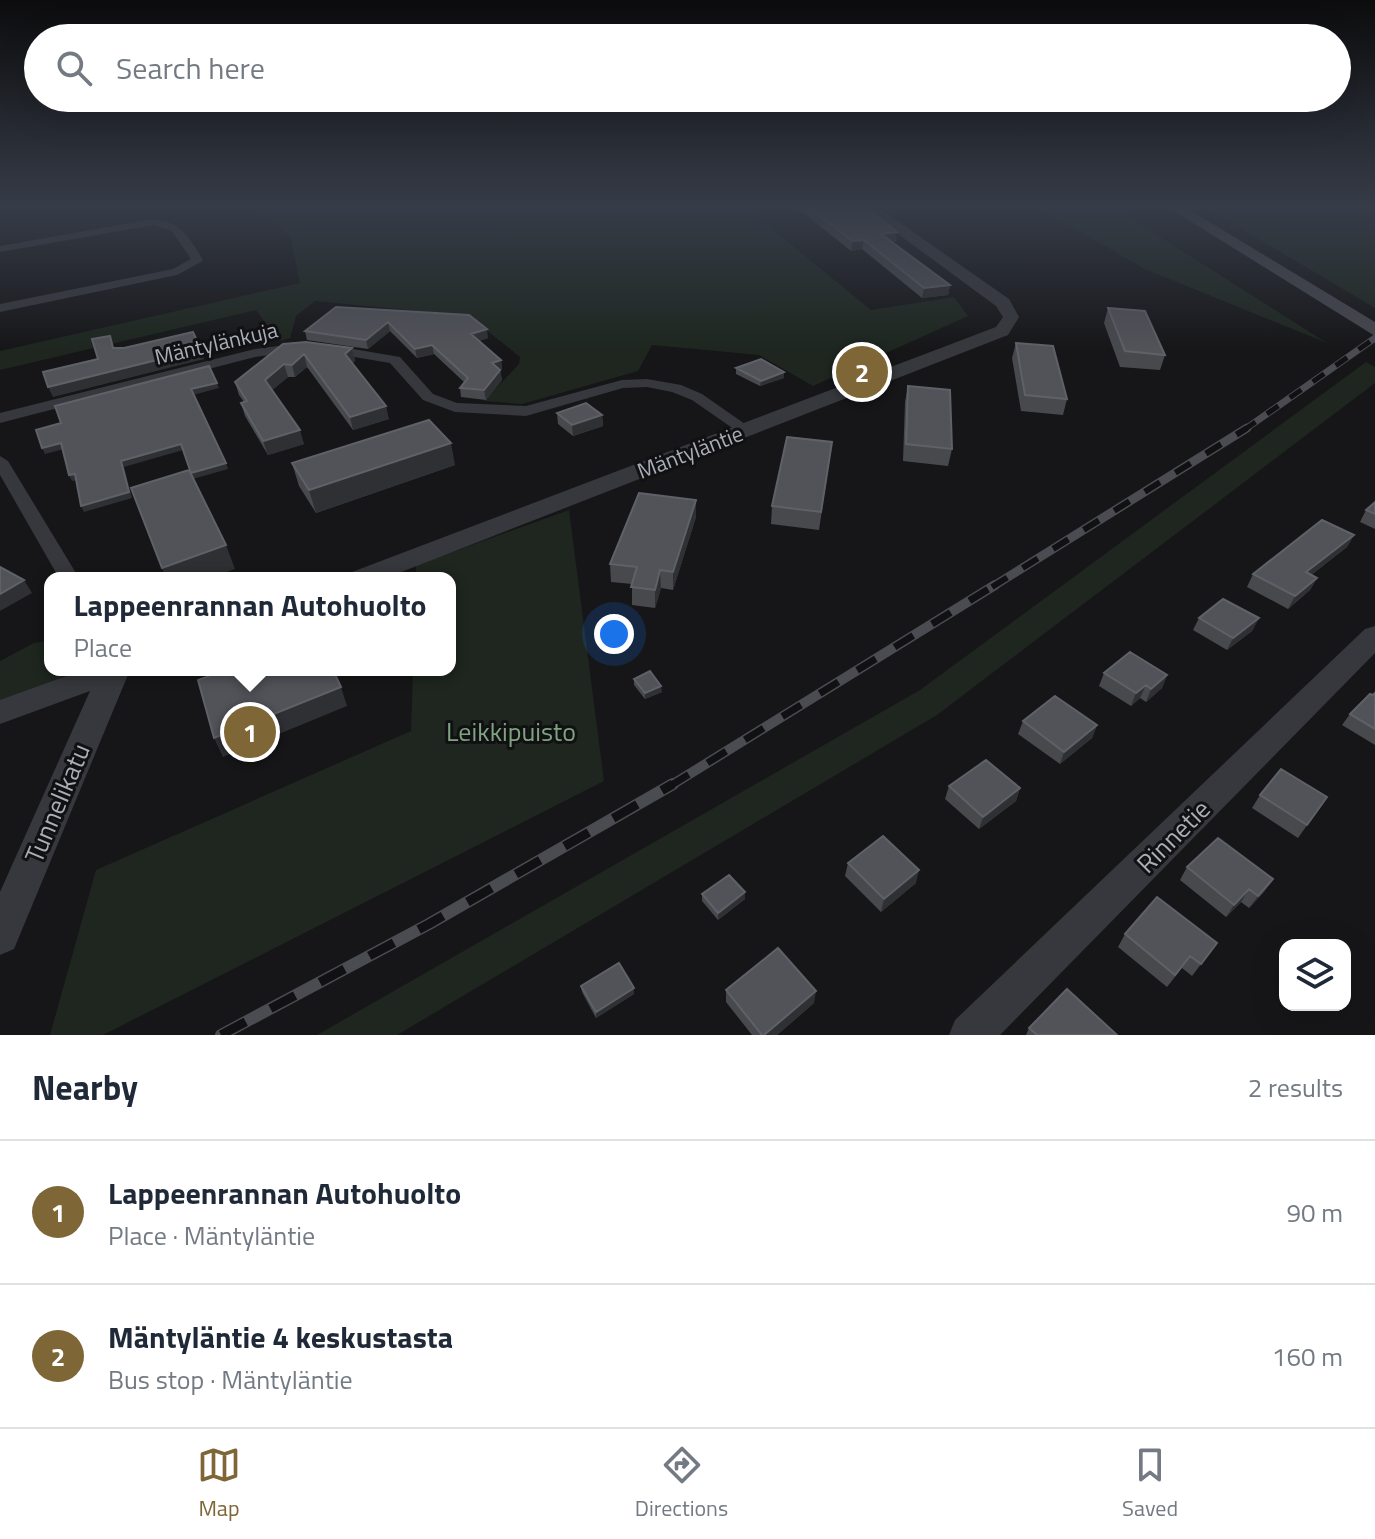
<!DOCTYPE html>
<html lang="en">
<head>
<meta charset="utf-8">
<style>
  :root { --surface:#fff; --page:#f6f6f7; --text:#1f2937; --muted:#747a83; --line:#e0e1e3; --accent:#7e6636 }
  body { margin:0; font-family:"Titillium Web",sans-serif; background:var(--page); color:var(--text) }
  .controls { position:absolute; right:24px; bottom:24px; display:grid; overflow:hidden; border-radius:16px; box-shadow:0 8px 32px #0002 }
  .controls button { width:72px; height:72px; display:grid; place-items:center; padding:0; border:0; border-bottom:2px solid var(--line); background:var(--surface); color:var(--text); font:40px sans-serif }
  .you { position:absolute; left:614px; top:634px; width:28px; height:28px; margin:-20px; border:6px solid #fff; border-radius:50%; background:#1a73e8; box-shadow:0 0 0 12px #1a73e833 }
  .badge { display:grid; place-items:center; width:52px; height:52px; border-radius:50%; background:var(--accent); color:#fff; font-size:26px; font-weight:700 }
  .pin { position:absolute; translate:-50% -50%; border:4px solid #fff; box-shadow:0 2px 8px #0006 }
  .popup { position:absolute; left:44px; top:572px; width:412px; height:104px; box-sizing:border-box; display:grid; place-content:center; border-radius:16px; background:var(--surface); filter:drop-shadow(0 2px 6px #0005); font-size:26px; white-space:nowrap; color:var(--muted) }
  .popup b { font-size:30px; color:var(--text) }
  .popup::after { content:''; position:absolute; left:50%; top:100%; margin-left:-16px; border:16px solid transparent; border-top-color:var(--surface) }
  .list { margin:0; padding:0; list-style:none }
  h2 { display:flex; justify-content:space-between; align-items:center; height:104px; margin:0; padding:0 32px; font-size:34px }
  h2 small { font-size:26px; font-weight:400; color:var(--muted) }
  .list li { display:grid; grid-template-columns:52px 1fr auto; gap:24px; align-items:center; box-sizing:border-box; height:144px; padding:0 32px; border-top:2px solid var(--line) }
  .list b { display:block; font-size:30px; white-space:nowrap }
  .list p { margin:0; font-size:26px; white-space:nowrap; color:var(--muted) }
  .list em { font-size:26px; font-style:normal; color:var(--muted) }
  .icon { flex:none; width:44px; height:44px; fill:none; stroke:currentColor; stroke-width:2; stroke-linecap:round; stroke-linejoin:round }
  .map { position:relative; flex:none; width:1375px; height:1035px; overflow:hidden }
  .search { position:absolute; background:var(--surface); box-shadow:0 8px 32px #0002; left:24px; right:24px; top:24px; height:88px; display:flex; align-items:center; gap:20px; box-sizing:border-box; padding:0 28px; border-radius:44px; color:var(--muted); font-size:30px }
  .sheet { height:392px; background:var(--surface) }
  nav { display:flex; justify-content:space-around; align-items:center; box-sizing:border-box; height:112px; border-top:2px solid var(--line); background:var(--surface); font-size:22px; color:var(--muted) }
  nav a { display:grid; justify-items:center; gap:4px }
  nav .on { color:var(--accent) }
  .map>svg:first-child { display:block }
  .green { fill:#1e261f }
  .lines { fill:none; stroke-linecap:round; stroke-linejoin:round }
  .minor { fill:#37383d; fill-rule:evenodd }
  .tertiary { fill:#37383d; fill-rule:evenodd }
  .secondary { fill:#45474d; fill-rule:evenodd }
  .rail-far3-casing { stroke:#4a4c52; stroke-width:7 }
  .rail-far2-casing { stroke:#4a4c52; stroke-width:9 }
  .rail-far1-casing { stroke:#4a4c52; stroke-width:10 }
  .rail-casing { stroke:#4a4c52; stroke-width:12 }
  .rail-far3 { stroke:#111113; stroke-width:5; stroke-dasharray:14; stroke-linecap:butt }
  .rail-far2 { stroke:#111113; stroke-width:6; stroke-dasharray:18; stroke-linecap:butt }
  .rail-far1 { stroke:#111113; stroke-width:7; stroke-dasharray:22; stroke-linecap:butt }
  .rail { stroke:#111113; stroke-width:9; stroke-dasharray:28; stroke-linecap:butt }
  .wall { fill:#47494d }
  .shaded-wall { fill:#2f3033 }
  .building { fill:#525359; stroke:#5f6168; stroke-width:2 }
  .labels { text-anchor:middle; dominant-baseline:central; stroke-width:6; stroke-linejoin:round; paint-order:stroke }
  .street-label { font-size:22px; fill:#a8adb8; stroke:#111113 }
  .near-park-label { font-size:26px; fill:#7fa381; stroke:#111113 }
  .near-street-label { font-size:26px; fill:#a8adb8; stroke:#111113 }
</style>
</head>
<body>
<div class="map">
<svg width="1375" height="1035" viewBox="0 0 1375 1035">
  <rect width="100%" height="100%" fill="#161618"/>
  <!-- green -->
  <path class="green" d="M258,206H744L871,310L954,297L968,316L813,386L759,355L652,345L638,371L522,404L484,401L519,364L520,357L469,316L315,301L296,316L290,338L279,341L256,310L0,370V351L300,283L291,238Z
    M1035,206H1111L1327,343L1145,269Z
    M1203,206H1375V308Z
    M1366,362L1375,367V383L937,715L397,1035H317L920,690Z
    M569,510L604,781L103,1035H50L96,870L411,731L413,670H450V578H416V565Z
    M50,640V670H71L53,684L0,703V661L34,643Z"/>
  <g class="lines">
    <!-- minor -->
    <path class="minor" d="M154,219C181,222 190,238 203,260L201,262L177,275L0,312V304L173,269L191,259L172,231L154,225L0,252V246Z
      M301,343L308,347L306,350L255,357L0,423V413L255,349Z
      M330,345L400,357L433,394L457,403L526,406L622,380L647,379L681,385L702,394L755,431L747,436L741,434L692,400L672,392L647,387L623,388L526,416L455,412L423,400L390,363L325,352L323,349Z
      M0,456L8,461L79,578H59L0,475Z"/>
    <!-- tertiary -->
    <path class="tertiary" d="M860,206H876L1009,299L1019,317L1008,335L386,578H348L352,572L996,327L1003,317L996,306Z
      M1375,626V653L1000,1035H949L955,1020L1365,629Z
      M83,670H130L14,949L0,955V892L90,691L0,724V700Z"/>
    <!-- secondary -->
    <path class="secondary" d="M1166,206H1183L1375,322V336Z"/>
    <defs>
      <path id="rail-far3" d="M1244,430L1375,338"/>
      <path id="rail-far2" d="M992,587L1247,428"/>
      <path id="rail-far1" d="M670,786L995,585"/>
      <path id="rail" d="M221,1035L429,924L673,784"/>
    </defs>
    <!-- rail-far3 casing -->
    <use href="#rail-far3" class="rail-far3-casing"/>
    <!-- rail-far2 casing -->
    <use href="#rail-far2" class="rail-far2-casing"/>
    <!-- rail-far1 casing -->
    <use href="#rail-far1" class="rail-far1-casing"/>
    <!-- rail casing -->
    <use href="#rail" class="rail-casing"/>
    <!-- rail-far3 -->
    <use href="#rail-far3" class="rail-far3"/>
    <!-- rail-far2 -->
    <use href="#rail-far2" class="rail-far2"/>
    <!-- rail-far1 -->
    <use href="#rail-far1" class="rail-far1"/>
    <!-- rail -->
    <use href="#rail" class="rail"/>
  </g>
  <!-- wall -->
  <path class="wall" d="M795,206H863L896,241L892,242L950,285L948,295L922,298L862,249L851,251Z
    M336,307L488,338L479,341L501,360L502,370H500L502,380L486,400L461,397L460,388L464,382L434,354L417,358L390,331L368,349L307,340L305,331Z
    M1108,308L1165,355L1160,370L1120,367L1104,323Z
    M1016,343L1067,399L1063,415L1021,411L1012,358Z
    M283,344L352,348L355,361L352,363L389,419L353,430L307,367L295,377H288L272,390L304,444L268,455L245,416L241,403L244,402L239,395L235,382Z
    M736,368L784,372V378L760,386L736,374Z
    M908,386L952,449L948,466L903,461L905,402Z
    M557,413L602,415L603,426L573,436L558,424Z
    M832,442L819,530L771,524L772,506Z
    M292,463L455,465L316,513L299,486Z
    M1375,502V529L1360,522L1366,510Z
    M696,517L673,590L661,588L655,608L632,605V584L611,582L610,564Z
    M1354,535L1347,547L1311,575L1317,578L1310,590L1288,609L1247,587L1253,574Z
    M1199,618H1259L1252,631L1227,650L1193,630Z
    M1104,673L1167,675L1162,688L1146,702L1140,698L1131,706L1099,686Z
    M634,679L662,692L645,699L634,685Z
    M1375,693V745L1342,725L1350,714Z
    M1023,721L1097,725L1092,738L1060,764L1018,734Z
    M949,786L1020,788L1016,801L979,829L945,799Z
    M1260,795L1327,797L1298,838L1252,808Z
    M848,863L916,883L881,912L845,876Z
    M1187,867L1273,879L1264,892L1249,908L1241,902L1226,917L1180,880Z
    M745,892V899L718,920L702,901V894Z
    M1125,934L1217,943L1192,976L1182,968L1167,987L1118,947Z
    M581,986L634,994L596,1018L582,992Z
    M726,990L814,1003L777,1035H752L726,1002Z
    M1029,1028L1117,1035H1026Z"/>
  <!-- shaded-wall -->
  <path class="shaded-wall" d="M897,232L896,241L880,243L881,234Z
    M864,240L862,249L851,251L852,241Z
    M950,285L948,295L922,298L924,288Z
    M388,322L390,331L368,349L366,340Z
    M487,329L488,338L472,343L471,334Z
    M432,345L434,354L417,358L415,349Z
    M352,348L355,361L348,367L345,354Z
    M201,349L204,359L53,397L48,387Z
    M304,354L307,367L295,377L292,365Z
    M501,360L502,370L493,372L492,363Z
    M284,364L288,377L269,393L265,380Z
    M500,370L502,380L486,400L484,390Z
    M784,372V378L760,386L761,381Z
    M217,383L219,388L193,395L191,389Z
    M386,406L389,419L353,430L350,417Z
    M602,415L603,426L573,436L572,425Z
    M300,430L304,444L268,455L263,441Z
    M61,443L64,449L45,454L42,448Z
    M451,443L455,465L316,513L309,490Z
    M181,444L183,450L124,467L132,498L84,512L81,506L121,461Z
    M226,463L228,469L193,479L191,473Z
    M75,474L78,480L72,481L69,475Z
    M696,500V517L673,590V572Z
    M1354,535L1347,547L1299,585L1306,572Z
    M226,545L235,569L210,578H166L162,568Z
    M660,570L661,588L655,608V590Z
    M1317,578L1310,590L1288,609L1295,596Z
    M24,580L32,593L0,611V594Z
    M1259,618L1252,631L1227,650L1233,638Z
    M1167,675L1162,688L1146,702L1151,689Z
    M1146,685L1140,698L1131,706L1136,693Z
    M661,686L662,692L645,699V693Z
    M341,687L347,706L223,757L214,738Z
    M1097,725L1092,738L1060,764L1064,752Z
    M1020,788L1016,801L979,829L983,817Z
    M919,870L916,883L881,912L884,899Z
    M1273,879L1264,892L1249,908L1258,896Z
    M1249,889L1241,902L1226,917L1234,905Z
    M745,892V899L718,920V913Z
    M634,988V994L596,1018V1012Z
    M816,991L814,1003L777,1035H764Z"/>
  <!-- building -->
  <path class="building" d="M807,206H863L897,232L881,234L950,285L924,288L864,240L852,241Z
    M336,307L469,315L487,329L471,334L501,360L492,363L500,370L484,390L460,388L468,378L432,345L415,349L388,322L366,340L305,331Z
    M1108,308L1145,311L1165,355L1125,351Z
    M193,332L201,349L48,387L43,372L98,359L92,339L110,336L113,348H124Z
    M306,342L352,348L345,354L386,406L350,417L304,354L292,365L284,364L265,380L300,430L263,441L241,403L247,401L235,382L283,344Z
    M1016,343L1053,346L1067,399L1025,395Z
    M761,359L784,372L761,381L736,368Z
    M209,366L217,383L191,389L226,463L191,473L181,444L121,461L129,492L81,506L75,474L69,475L61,443L42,448L36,430L61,423L55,406Z
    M908,386L950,390L952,449L906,444Z
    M586,403L602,415L572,425L557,413Z
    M429,420L451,443L309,490L292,463Z
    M787,437L832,442L821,512L772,506Z
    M189,470L226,545L162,568L131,488Z
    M639,493L696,500L673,572L660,570L655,590L631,587L637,567L610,564Z
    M1375,502V514L1366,510Z
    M1322,520L1354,535L1306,572L1317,578L1295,596L1253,574Z
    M0,567L24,580L0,594Z
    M1223,599L1259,618L1233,638L1199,618Z
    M1130,652L1167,675L1151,689L1146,685L1136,693L1104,673Z
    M225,670H333L341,687L214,738L198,680Z
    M650,671L661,686L645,693L634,679Z
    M1375,693V729L1350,714L1370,694L1373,695Z
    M1055,696L1097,725L1064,752L1023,721Z
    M986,760L1020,788L983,817L949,786Z
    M1281,769L1327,797L1307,825L1260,795Z
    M883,836L919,870L884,899L848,863Z
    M1218,838L1273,879L1258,896L1249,889L1234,905L1187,867Z
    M729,875L745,892L718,913L702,894Z
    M1157,897L1217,943L1201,964L1190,956L1175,975L1125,934Z
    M778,948L816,991L764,1035H762L726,990Z
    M619,963L634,988L596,1012L581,986Z
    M1067,989L1117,1035H1037L1029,1028Z"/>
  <!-- sky -->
  <linearGradient id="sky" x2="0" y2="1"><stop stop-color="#0c0c0d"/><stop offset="0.59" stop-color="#363c48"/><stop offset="1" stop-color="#363c48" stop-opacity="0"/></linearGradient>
  <rect width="1375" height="351" fill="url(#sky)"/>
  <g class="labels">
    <!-- street labels -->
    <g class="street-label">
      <text transform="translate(216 343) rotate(-13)">Mäntylänkuja</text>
      <text transform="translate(690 452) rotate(-21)">Mäntyläntie</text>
    </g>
    <!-- near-park labels -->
    <g class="near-park-label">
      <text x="511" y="731">Leikkipuisto</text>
    </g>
    <!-- near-street labels -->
    <g class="near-street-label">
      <text transform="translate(57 803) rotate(-67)">Tunnelikatu</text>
      <text transform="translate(1173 836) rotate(-45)">Rinnetie</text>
    </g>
  </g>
</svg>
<div class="controls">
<button><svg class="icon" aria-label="layers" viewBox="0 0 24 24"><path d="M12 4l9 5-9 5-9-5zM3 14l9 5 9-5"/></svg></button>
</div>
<div class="you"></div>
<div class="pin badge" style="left:250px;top:732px">1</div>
<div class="popup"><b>Lappeenrannan Autohuolto</b>Place</div>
<div class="pin badge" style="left:862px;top:372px">2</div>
<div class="search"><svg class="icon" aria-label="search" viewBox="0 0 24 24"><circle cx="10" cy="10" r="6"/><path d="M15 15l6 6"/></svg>Search here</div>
</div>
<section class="sheet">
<h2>Nearby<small>2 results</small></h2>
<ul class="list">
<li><span class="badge">1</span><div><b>Lappeenrannan Autohuolto</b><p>Place · Mäntyläntie</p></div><em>90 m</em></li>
<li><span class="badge">2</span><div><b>Mäntyläntie 4 keskustasta</b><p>Bus stop · Mäntyläntie</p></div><em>160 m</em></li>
</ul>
</section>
<nav>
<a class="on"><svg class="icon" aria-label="map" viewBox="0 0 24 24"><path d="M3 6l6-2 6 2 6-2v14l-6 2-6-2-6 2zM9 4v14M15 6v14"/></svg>Map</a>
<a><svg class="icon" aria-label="directions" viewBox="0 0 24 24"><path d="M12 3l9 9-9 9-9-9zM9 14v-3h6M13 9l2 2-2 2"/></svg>Directions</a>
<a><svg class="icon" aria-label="saved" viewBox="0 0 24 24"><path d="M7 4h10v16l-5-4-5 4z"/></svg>Saved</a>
</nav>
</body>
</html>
